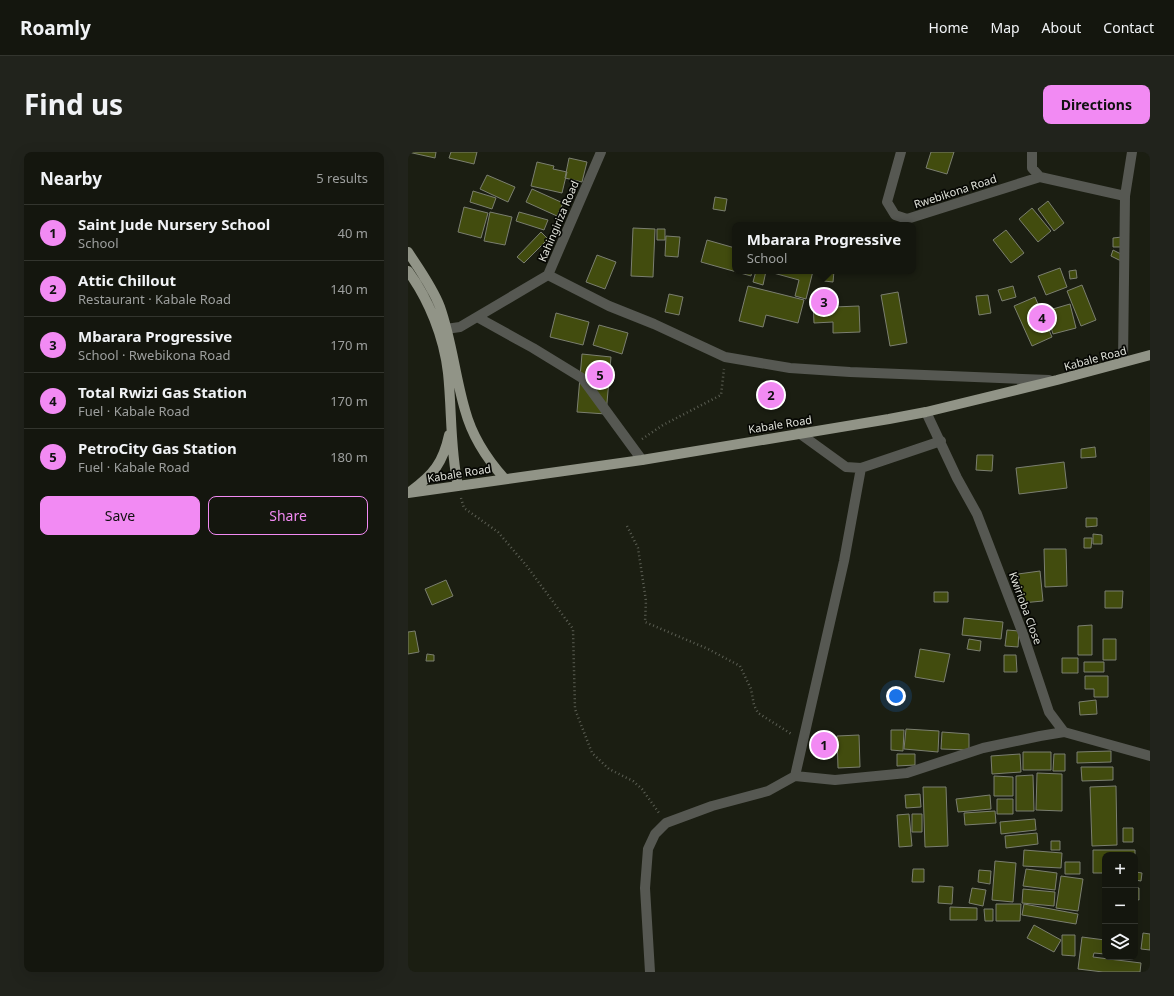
<!DOCTYPE html>
<html lang="en">
<head>
<meta charset="utf-8">
<style>
  :root { --surface:#14160e; --page:#21231c; --text:#f1f3f6; --muted:#9d9f9e; --line:#33352e; --accent:#f28af3 }
  body { margin:0; font-family:"Noto Sans",sans-serif; background:var(--page); color:var(--text) }
  .controls { position:absolute; right:12px; bottom:12px; display:grid; overflow:hidden; border-radius:8px; box-shadow:0 4px 16px #0002 }
  .controls button { width:36px; height:36px; display:grid; place-items:center; padding:0; border:0; border-bottom:1px solid var(--line); background:var(--surface); color:var(--text); font:20px sans-serif }
  .you { position:absolute; left:488px; top:544px; width:14px; height:14px; margin:-10px; border:3px solid #fff; border-radius:50%; background:#1a73e8; box-shadow:0 0 0 6px #1a73e833 }
  .badge { display:grid; place-items:center; width:26px; height:26px; border-radius:50%; background:var(--accent); color:#111; font-size:13px; font-weight:700 }
  .pin { position:absolute; translate:-50% -50%; border:2px solid #fff; box-shadow:0 1px 4px #0006 }
  .popup { position:absolute; left:324px; top:70px; width:184px; height:52px; box-sizing:border-box; display:grid; place-content:center; border-radius:8px; background:var(--surface); filter:drop-shadow(0 1px 3px #0005); font-size:13px; white-space:nowrap; color:var(--muted) }
  .popup b { font-size:15px; color:var(--text) }
  .popup::after { content:''; position:absolute; left:50%; top:100%; margin-left:-8px; border:8px solid transparent; border-top-color:var(--surface) }
  .list { margin:0; padding:0; list-style:none }
  h2 { display:flex; justify-content:space-between; align-items:center; height:52px; margin:0; padding:0 16px; font-size:17px }
  h2 small { font-size:13px; font-weight:400; color:var(--muted) }
  .list li { display:grid; grid-template-columns:26px 1fr auto; gap:12px; align-items:center; box-sizing:border-box; height:56px; padding:0 16px; border-top:1px solid var(--line) }
  .list b { display:block; font-size:15px; white-space:nowrap }
  .list p { margin:0; font-size:13px; white-space:nowrap; color:var(--muted) }
  .list em { font-size:13px; font-style:normal; color:var(--muted) }
  .actions { display:flex; gap:8px; padding:12px 16px }
  .actions a { flex:1; padding:9px 0; border:1px solid var(--accent); border-radius:8px; text-align:center; font-size:14px; color:var(--accent) }
  .actions .main { background:var(--accent); color:#111 }
  .icon { flex:none; width:22px; height:22px; fill:none; stroke:currentColor; stroke-width:2; stroke-linecap:round; stroke-linejoin:round }
  .map { position:relative; flex:none; width:742px; height:820px; overflow:hidden; border-radius:8px }
  header { display:flex; align-items:center; gap:24px; box-sizing:border-box; height:56px; padding:0 20px; background:var(--surface); border-bottom:1px solid var(--line) }
  header strong { font-size:19px }
  nav { display:flex; gap:22px; margin-inline-start:auto; font-size:14px }
  .intro { display:flex; align-items:center; justify-content:space-between; box-sizing:border-box; height:96px; padding:0 24px }
  h1 { margin:0; font-size:28px }
  .button { padding:10px 18px; border-radius:8px; background:var(--accent); color:#111; font-size:14px; font-weight:700 }
  main { display:flex; gap:24px; padding:0 24px }
  aside { flex:1; background:var(--surface); border-radius:8px; box-shadow:0 4px 16px #0002 }
  .map>svg:first-child { display:block }
  .building { fill:#424c0e; stroke:#7b7f70 }
  .lines { fill:none; stroke-linecap:round; stroke-linejoin:round }
  .path { stroke:#5c5f54; stroke-width:2.5; stroke-dasharray:1 3; stroke-linecap:butt }
  .minor { stroke:#565852; stroke-width:10 }
  .major { stroke:#919487; stroke-width:10 }
  .labels { text-anchor:middle; dominant-baseline:central; stroke-width:3.5; stroke-linejoin:round; paint-order:stroke }
  .street-label { font-size:11px; fill:#e0e2da; stroke:#070804 }
</style>
</head>
<body>
<header>
<strong>Roamly</strong>
<nav><a>Home</a><a>Map</a><a>About</a><a>Contact</a></nav>
</header>
<div class="intro"><h1>Find us</h1><a class="button">Directions</a></div>
<main>
<aside>
<h2>Nearby<small>5 results</small></h2>
<ul class="list">
<li><span class="badge">1</span><div><b>Saint Jude Nursery School</b><p>School</p></div><em>40 m</em></li>
<li><span class="badge">2</span><div><b>Attic Chillout</b><p>Restaurant · Kabale Road</p></div><em>140 m</em></li>
<li><span class="badge">3</span><div><b>Mbarara Progressive</b><p>School · Rwebikona Road</p></div><em>170 m</em></li>
<li><span class="badge">4</span><div><b>Total Rwizi Gas Station</b><p>Fuel · Kabale Road</p></div><em>170 m</em></li>
<li><span class="badge">5</span><div><b>PetroCity Gas Station</b><p>Fuel · Kabale Road</p></div><em>180 m</em></li>
</ul>
<div class="actions"><a class="main">Save</a><a>Share</a></div>
</aside>
<div class="map">
<svg width="742" height="820" viewBox="0 0 742 820">
  <rect width="100%" height="100%" fill="#1b1e12"/>
  <!-- building -->
  <path class="building" d="M0,0H28L27,6Z
    M43,0H69L66,12L41,6Z
    M523,0H546L539,22L518,16Z
    M161,6L179,10L174,30L157,26Z
    M129,10L146,14L145,17L159,20L154,41L123,34Z
    M79,23L107,35L100,50L72,37Z
    M124,37L155,51L149,64L118,50Z
    M65,39L88,46L84,57L62,50Z
    M307,45L319,47L317,59L305,57Z
    M640,49L656,71L646,79L630,57Z
    M56,55L80,61L73,86L50,80Z
    M624,56L643,79L630,90L611,67Z
    M82,60L104,65L97,93L76,89Z
    M111,60L140,68L136,78L108,69Z
    M225,76L247,77L245,125L223,124Z
    M249,77H257V88H249Z
    M598,78L616,101L603,111L585,88Z
    M133,80L140,87L116,111L109,105Z
    M258,84L272,85L270,105L257,104Z
    M714,85V95H705V86Z
    M299,88L327,96V119H344L343,124L293,110Z
    M705,98L715,103L713,109L703,104Z
    M189,103L208,110L197,137L178,130Z
    M652,116L659,135L638,143L630,124Z
    M668,118L669,126L662,127L661,119Z
    M348,119H405L398,147L387,144L391,128L358,119L355,133L345,130Z
    M416,119H426L425,130L416,129Z
    M674,133L688,168L673,174L659,139Z
    M340,134L396,148L390,171L358,163L355,175L331,169Z
    M605,134L608,145L594,149L590,138Z
    M490,140L499,191L482,194L473,143Z
    M261,142L275,145L271,163L257,160Z
    M580,143L583,161L571,163L568,144Z
    M627,145L644,185L624,194L606,154Z
    M426,148V155L451,154L452,180L425,181V170L406,171L405,149Z
    M662,152L668,176L645,182L638,159Z
    M148,161L181,170L175,193L142,185Z
    M191,173L220,181L214,202L185,193Z
    M174,202L203,205L198,262L169,260Z
    M687,295L688,305L673,306V297Z
    M569,303H585L584,319L568,318Z
    M656,310L659,336L611,342L608,316Z
    M678,366H689V374L678,375Z
    M685,382L694,383V392H685Z
    M676,386H684L683,396H676Z
    M636,397H658L659,434L637,435Z
    M632,419L635,449L614,451L610,422Z
    M38,428L45,444L24,453L17,437Z
    M697,439H715L714,456H697Z
    M526,440H540V450H526Z
    M556,466L595,470L593,487L554,483Z
    M684,473V503H670V474Z
    M599,478L611,479L610,495L597,494Z
    M7,479L11,500L0,502V480Z
    M561,487L573,489L572,499L559,497Z
    M695,487H708V508H695Z
    M512,497L542,502L536,530L507,525Z
    M19,502L26,503V509H18Z
    M596,503H608L609,520H596Z
    M654,506H670V521H654Z
    M676,510H696V520H676Z
    M677,524H700V545H686V537H677Z
    M688,548L689,562L672,563L671,550Z
    M498,577L531,579L530,600L496,597Z
    M483,578H496L495,599L483,598Z
    M534,580L561,582V598L533,597Z
    M451,583L452,615L430,616L429,584Z
    M703,599V610L669,611V600Z
    M615,600H643V618H615Z
    M489,602H507V613L489,614Z
    M612,602L613,620L584,622L583,604Z
    M646,602H657V619H645Z
    M673,615H705V628L674,629Z
    M629,621L654,622V659L628,658Z
    M625,623L626,659H608V624Z
    M586,624L605,625V644H586Z
    M708,634L709,693L684,694L682,635Z
    M515,635H538L540,694L517,695Z
    M512,642L513,655L498,656L497,643Z
    M582,643L583,657L550,660L548,647Z
    M589,647H605V662H589Z
    M587,659L588,671L557,673L556,661Z
    M501,662L504,694L491,695L489,663Z
    M504,662H514V680H504Z
    M627,667L628,678L593,682L592,670Z
    M715,676H725V690H715Z
    M629,681L630,692L598,696L597,684Z
    M643,689H652V698H643Z
    M616,698L654,701L653,716L615,714Z
    M685,698H727V703H697V721H685Z
    M587,709L608,711L605,750L584,748Z
    M657,710H672V722H657Z
    M505,717H516V730H504Z
    M618,717L649,721L647,738L615,734Z
    M571,718L583,719L582,732L570,730Z
    M728,720L734,721L733,729L727,728Z
    M653,724L675,727L670,759L648,756Z
    M531,734L545,735L544,752L530,751Z
    M564,736L578,738L575,754L561,751Z
    M727,736H731V748L727,747Z
    M615,737L647,740L646,754L614,751Z
    M588,752H613L612,769H588Z
    M616,752L670,762L668,772L614,763Z
    M542,755L569,756V768H542Z
    M576,757H585V769H577Z
    M626,773L653,788L646,800L619,786Z
    M735,781L742,782V798L733,797Z
    M654,783H667V804L654,803Z
    M674,785L697,788V802L686,801L685,805L733,811L732,820H695L670,817Z"/>
  <g class="lines">
    <!-- path -->
    <path class="path" d="M234,287L255,273L313,243L316,217
      M53,346L56,356L90,380L118,413L165,477L167,557L184,601L201,617L225,629L234,637L251,661
      M219,374L230,396L238,449L237,470L300,497L332,514L343,537L346,553L350,561L385,583"/>
    <!-- minor -->
    <path class="minor" d="M493,0L479,50L487,63L499,67L632,25
      M624,0V16L632,25L717,44L715,210
      M717,44L724,0
      M140,123L201,154L246,172L317,205L382,216L442,220L641,228
      M69,165L125,196L174,226L234,308
      M31,178L52,175L140,123L193,0
      M518,260L549,326L569,362L615,482L641,560L656,580L742,604
      M453,316L533,289
      M387,624L436,409L453,316L438,315L391,281
      M242,820L237,736L240,697L247,682L258,671L304,654L360,639L387,624L427,628L499,621L575,596L632,584L656,580"/>
    <!-- major -->
    <path class="major" d="M0,100C11,117 25,136 32,155C44,189 47,224 57,258C64,284 79,307 96,326
      M0,119C21,148 36,185 40,221C44,259 42,297 50,334
      M3,339C25,323 35,311 41,283
      M0,341L234,308L481,267L518,260L649,228L742,203"/>
  </g>
  <g class="labels">
    <!-- street labels -->
    <g class="street-label">
      <text transform="translate(547 39) rotate(-18)">Rwebikona Road</text>
      <text transform="translate(150 69) rotate(-67)">Kahingiriza Road</text>
      <text transform="translate(687 206) rotate(-15)">Kabale Road</text>
      <text transform="translate(372 272) rotate(-9)">Kabale Road</text>
      <text transform="translate(51 321) rotate(-9)">Kabale Road</text>
      <text transform="translate(618 456) rotate(70)">Kwirioba Close</text>
    </g>
  </g>
</svg>
<div class="controls">
<button>+</button>
<button>−</button>
<button><svg class="icon" aria-label="layers" viewBox="0 0 24 24"><path d="M12 4l9 5-9 5-9-5zM3 14l9 5 9-5"/></svg></button>
</div>
<div class="you"></div>
<div class="pin badge" style="left:416px;top:593px">1</div>
<div class="pin badge" style="left:363px;top:243px">2</div>
<div class="pin badge" style="left:416px;top:150px">3</div>
<div class="popup"><b>Mbarara Progressive</b>School</div>
<div class="pin badge" style="left:634px;top:166px">4</div>
<div class="pin badge" style="left:192px;top:223px">5</div>
</div>
</main>
</body>
</html>
